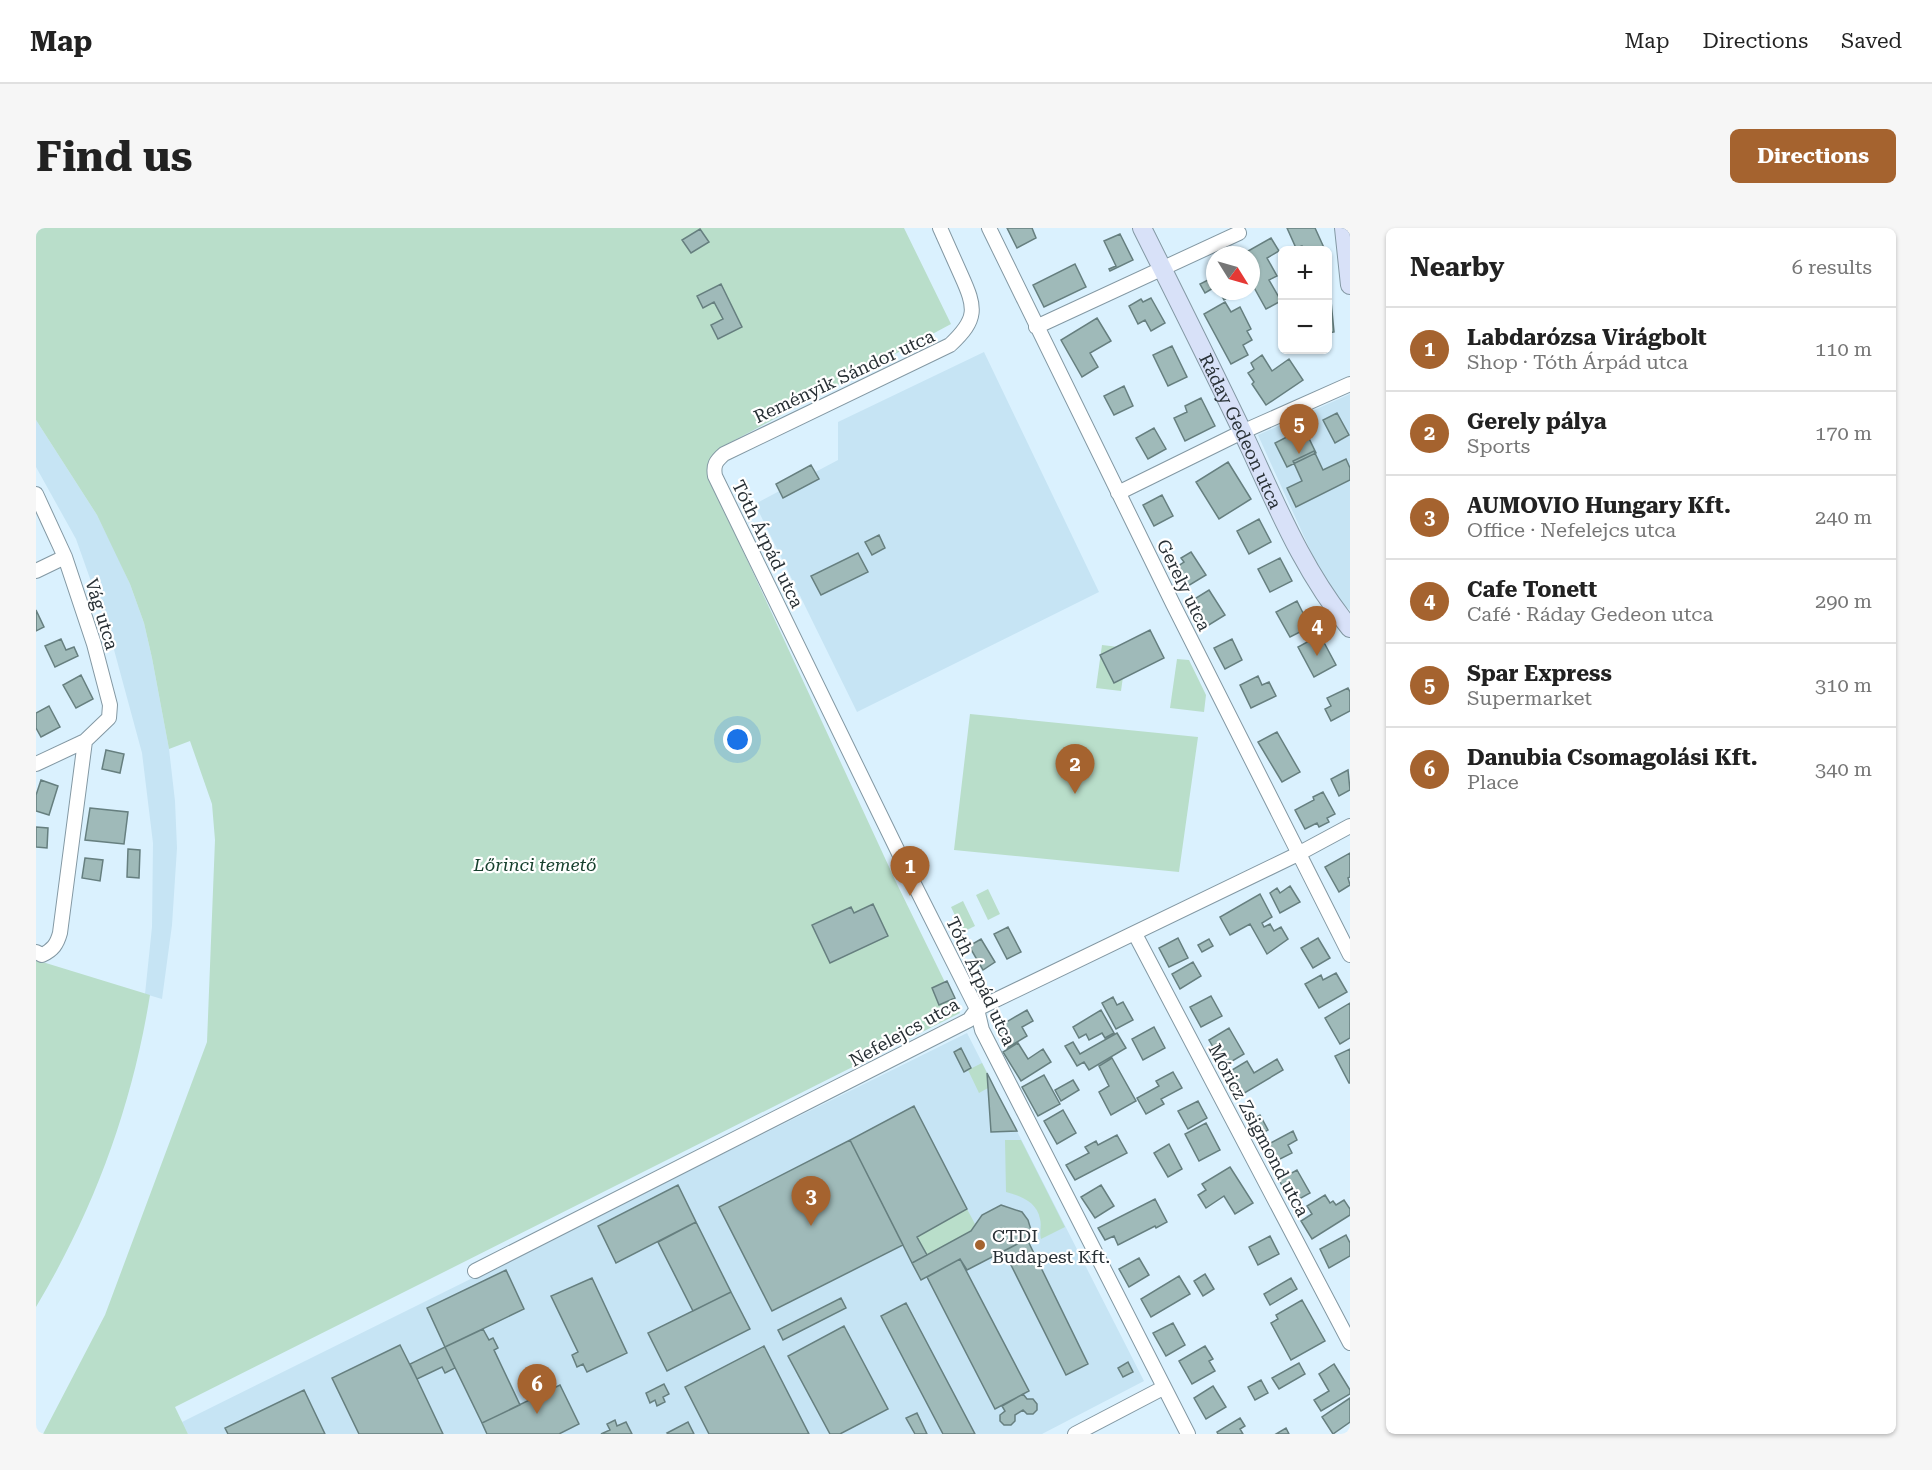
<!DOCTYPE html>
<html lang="en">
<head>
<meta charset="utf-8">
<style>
  :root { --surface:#fff; --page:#f6f6f6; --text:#222; --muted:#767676; --line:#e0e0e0; --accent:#a5632f }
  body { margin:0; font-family:"Roboto Serif",serif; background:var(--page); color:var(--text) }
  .controls { position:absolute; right:18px; top:18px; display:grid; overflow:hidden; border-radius:9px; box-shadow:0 2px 4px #0004 }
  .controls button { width:54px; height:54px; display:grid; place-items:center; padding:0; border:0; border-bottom:2px solid var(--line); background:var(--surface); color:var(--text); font:30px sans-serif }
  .compass { position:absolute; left:1170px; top:18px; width:54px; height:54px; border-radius:50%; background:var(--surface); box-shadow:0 2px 4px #0004; rotate:127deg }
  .you { position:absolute; left:702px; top:512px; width:21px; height:21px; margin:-15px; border:4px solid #fff; border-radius:50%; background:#1a73e8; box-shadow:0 0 0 9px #1a73e833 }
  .badge { display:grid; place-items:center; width:39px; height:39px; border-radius:50%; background:var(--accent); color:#fff; font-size:20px; font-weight:700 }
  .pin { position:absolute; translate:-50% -50px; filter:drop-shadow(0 2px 3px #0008) }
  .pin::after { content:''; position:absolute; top:32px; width:21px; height:18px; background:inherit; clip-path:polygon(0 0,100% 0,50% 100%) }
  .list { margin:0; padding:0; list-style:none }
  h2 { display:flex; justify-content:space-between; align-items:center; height:78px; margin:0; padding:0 24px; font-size:26px }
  h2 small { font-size:20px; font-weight:400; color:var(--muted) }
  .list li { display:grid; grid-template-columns:39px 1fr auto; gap:18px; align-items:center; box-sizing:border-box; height:84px; padding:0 24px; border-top:2px solid var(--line) }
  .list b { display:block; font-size:22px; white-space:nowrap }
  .list p { margin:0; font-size:20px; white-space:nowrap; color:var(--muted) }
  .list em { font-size:20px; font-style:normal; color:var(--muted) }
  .map { position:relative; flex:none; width:1314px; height:1206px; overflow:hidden; border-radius:9px }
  header { display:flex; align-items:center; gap:36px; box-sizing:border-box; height:84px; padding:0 30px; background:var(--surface); border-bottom:2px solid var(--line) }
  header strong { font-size:28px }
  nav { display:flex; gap:33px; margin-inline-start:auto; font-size:21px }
  .intro { display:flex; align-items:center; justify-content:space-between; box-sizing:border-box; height:144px; padding:0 36px }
  h1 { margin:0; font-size:42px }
  .button { padding:15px 27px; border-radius:9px; background:var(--accent); color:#fff; font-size:21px; font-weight:700 }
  main { display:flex; gap:36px; padding:0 36px }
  aside { flex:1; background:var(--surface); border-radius:9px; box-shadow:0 2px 4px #0004 }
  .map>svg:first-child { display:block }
  .built { fill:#c6e4f4 }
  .green { fill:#b9deca }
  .building { fill:#9fbab9; stroke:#667f7f; stroke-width:1.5 }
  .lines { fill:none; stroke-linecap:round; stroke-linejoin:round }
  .street-casing { stroke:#8398a3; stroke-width:16 }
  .secondary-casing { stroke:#8398a3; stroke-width:20 }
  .street { stroke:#fff; stroke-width:14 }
  .secondary { stroke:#d8e1f8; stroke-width:18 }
  .poi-dot { fill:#a5632f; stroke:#fff; stroke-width:2 }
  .labels { text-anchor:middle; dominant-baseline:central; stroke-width:4.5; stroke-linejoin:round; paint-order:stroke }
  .street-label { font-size:18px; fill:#283035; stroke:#fff }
  .park-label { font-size:18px; font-style:italic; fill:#17412e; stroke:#fff }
  .poi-label { font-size:18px; fill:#283035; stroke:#fff; text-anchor:start }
</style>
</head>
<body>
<header>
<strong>Map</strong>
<nav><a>Map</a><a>Directions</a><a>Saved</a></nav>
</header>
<div class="intro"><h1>Find us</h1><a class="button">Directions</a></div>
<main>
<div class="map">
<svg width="1314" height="1206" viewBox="0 0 1314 1206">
  <rect width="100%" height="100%" fill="#daf1fe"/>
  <!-- built -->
  <path class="built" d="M948,124L1063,364L821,484L719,276L802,232V194Z
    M1314,166V382L1306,376L1280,335L1222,207Z
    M0,192L61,287L80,325L94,356L108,395L116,430L133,521L139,573L141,620L136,697L126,771L109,766L116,699L117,615L106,525L74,407L40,311L0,239Z
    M931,805L1108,1153L1006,1206H152L146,1194Z"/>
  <!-- green -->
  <path class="green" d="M0,0H868L915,96L684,220L673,232L671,245L860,654L924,785L139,1179L152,1206H7L69,1087L171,814L179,612L176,576L154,513L133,521L116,430L108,395L94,356L61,287L0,192Z
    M1066,417L1091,420L1085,463L1060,460Z
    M1141,431L1153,432L1170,467L1168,484L1134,480Z
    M934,486L1162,509L1143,644L918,622Z
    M952,661L964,686L952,692L940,667Z
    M927,673L939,698L927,704L915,679Z
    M0,732L114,767C96,879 58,982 0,1079Z
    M946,835L951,845L952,860L943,865L932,842Z
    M969,912H985L1029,999L1005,1011C1003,1004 1006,998 1004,991C1001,974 985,968 970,964Z
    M931,981L939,996L935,1003L891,1027L881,1009Z"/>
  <!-- building -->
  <path class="building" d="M971,0H996L1000,10L981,20Z
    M1251,0H1279L1289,22H1268L1266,18L1260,20Z
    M664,1L673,14L655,25L646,12Z
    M1084,6L1097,32L1074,43L1073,41L1080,38L1068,13Z
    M1235,10L1243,23L1231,30L1241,48L1233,52L1245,73L1230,81L1215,54V27H1205Z
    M1039,36L1050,59L1008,79L997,57Z
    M1174,51L1175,53L1179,51V59L1169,65L1164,56Z
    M685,56L706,99L682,111L675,97L687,91L678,74L667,80L661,68Z
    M1183,63H1194L1196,67L1188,72Z
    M1115,70L1129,95L1115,103L1109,92L1102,96L1093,78L1105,71L1107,74Z
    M1292,73H1295L1298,104L1292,105Z
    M1189,74L1195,84L1204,79L1215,101L1211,103L1216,112L1207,117L1212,127L1195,136L1168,86Z
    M1061,90L1075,113L1054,125L1062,139L1046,149L1025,112Z
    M1136,118L1151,149L1132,158L1117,127Z
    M1226,127L1236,143L1253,131L1267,152L1230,177L1216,156L1218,154L1212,145L1218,141L1215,135Z
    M1088,158L1097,178L1078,187L1068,168Z
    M1165,170L1179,198L1149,213L1138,190L1151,184L1149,178Z
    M1301,185L1313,207L1299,215L1287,192Z
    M1118,200L1130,221L1112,231L1100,210Z
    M1268,200L1280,225L1251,239L1239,215Z
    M1278,223L1287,242L1310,231L1314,240V252L1260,279L1251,260L1266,253L1257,233Z
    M1192,234L1215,271L1183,291L1160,254Z
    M775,237L783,251L747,270L740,256Z
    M1126,267L1137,288L1118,298L1107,277Z
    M1223,291L1235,314L1213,326L1201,303Z
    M843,307L849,320L836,327L829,314Z
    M1155,324L1170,347L1147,361L1136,342L1148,334L1145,330Z
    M822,325L832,344L785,367L775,348Z
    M1244,330L1256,353L1234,364L1222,341Z
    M1173,362L1189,387L1168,400L1152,375Z
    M1261,373L1274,399L1254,409L1240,384Z
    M0,382L8,399L0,403Z
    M1114,402L1128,430L1078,455L1064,427Z
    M1284,407L1300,437L1278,449L1262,419Z
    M25,411L30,422L38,419L42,428L19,439L9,418Z
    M1196,411L1206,432L1189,441L1178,420Z
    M45,447L57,471L40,480L27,457Z
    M1222,448L1226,457L1233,454L1240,468L1215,480L1204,457Z
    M1312,460L1314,464V483L1295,493L1289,481L1295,478L1291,470Z
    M13,478L24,499L5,509L0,500V485Z
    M1241,504L1264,544L1246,554L1222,514Z
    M70,522L88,526L84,545L66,541Z
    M1312,542L1314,562L1303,568L1295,551Z
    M5,552L22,558L13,587L0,583V567Z
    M1287,564L1299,586L1291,590L1293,594L1283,599L1281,595L1269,601L1259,582L1278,572L1277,569Z
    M54,580L92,584L88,616L49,612Z
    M0,599L12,600L11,620L0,619Z
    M92,621L104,622L103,650L91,649Z
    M1314,625V649L1312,650L1314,657L1303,664L1289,639Z
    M49,630L67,632L64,653L46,650Z
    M1254,658L1264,674L1244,685L1234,665L1241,660L1244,665Z
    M1224,666L1236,689L1226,695L1228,699L1234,696L1238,703L1245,699L1252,711L1231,726L1214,696L1194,707L1184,689Z
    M837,676L852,708L794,735L776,697L815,679L818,685Z
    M972,699L985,724L971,731L958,706Z
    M1142,710L1152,730L1133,739L1123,720Z
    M1282,710L1294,730L1277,740L1265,720Z
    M945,711L959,734L947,742L933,718Z
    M1173,711L1177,718L1166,724L1162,717Z
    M1157,734L1165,748L1144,761L1136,746Z
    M1300,745L1311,764L1283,780L1269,756L1285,747L1287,752Z
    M911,753L919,770L903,777L896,760Z
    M1175,768L1186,788L1165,799L1154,779Z
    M1077,769L1081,777L1087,774L1097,792L1080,801L1066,775Z
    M1314,775V810L1304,816L1289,790Z
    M991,782L997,793L986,799L991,808L971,820L960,800Z
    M1065,782L1078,805L1069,810L1066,805L1053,812L1050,806L1043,810L1037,799Z
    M1118,799L1129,820L1107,832L1096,811Z
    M1193,800L1208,826L1188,838L1173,812Z
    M1081,805L1090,820L1053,842L1048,834L1041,838L1029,818L1037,814L1044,826Z
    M982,815L992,831L1007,821L1015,834L985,853L967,824Z
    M925,820L935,840L928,844L918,824Z
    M1314,821V855H1313L1299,828Z
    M1076,830L1100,873L1075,887L1063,864L1073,858L1063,838Z
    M1241,831L1247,842L1200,870L1186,848L1211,833L1218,845Z
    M1137,844L1146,860L1125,871L1128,876L1110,886L1101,870L1123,858L1120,853Z
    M951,845L960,863L981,903L955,904Z
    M1008,847L1024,876L1002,888L986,859Z
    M1037,852L1043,862L1025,873L1019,862Z
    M1162,873L1171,890L1152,901L1142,883Z
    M878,878L931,981L881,1009L891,1027L876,1035L814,912Z
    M1027,882L1040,905L1021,916L1008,893Z
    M1224,887L1232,902L1221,908L1213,893Z
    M1170,895L1184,922L1163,933L1149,906Z
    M1257,903L1261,912L1252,917L1256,925L1238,934L1229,918Z
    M1081,907L1091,925L1039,952L1030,937L1053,925L1049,919L1060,913L1062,917Z
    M814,912L867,1017L736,1083L683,979Z
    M814,912L867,1017L736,1083L683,979Z
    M1133,916L1146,941L1132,949L1118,925Z
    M1194,939L1217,975L1199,986L1188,968L1170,980L1162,967L1170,962L1166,956Z
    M1261,942L1274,965L1256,975L1243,952Z
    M642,957L660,994L580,1035L562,998Z
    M1065,957L1078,978L1059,990L1045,969Z
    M1289,967L1294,975L1297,973L1300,977L1308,972L1314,981V987L1276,1011L1265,993L1276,986L1271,978Z
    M1119,971L1131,994L1120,1000L1119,998L1082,1017L1078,1008L1069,1012L1062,1000Z
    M965,977L986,984L992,992L995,1002L991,1011L931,1042L924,1031L885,1052L876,1035L935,1003L946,987Z
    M660,994L695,1064L657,1083L622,1014Z
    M1310,1007L1314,1015V1028L1293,1040L1284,1021Z
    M1234,1008L1243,1026L1222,1037L1213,1019Z
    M991,1011L1052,1136L1030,1147L968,1023Z
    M1103,1030L1113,1047L1093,1059L1083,1041Z
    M924,1031L993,1163L959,1181L891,1049Z
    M470,1042L488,1081L409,1119L391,1080Z
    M1169,1046L1178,1061L1167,1068L1158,1053Z
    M1143,1048L1154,1066L1115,1089L1105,1071Z
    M556,1050L591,1125L551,1144L547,1136L541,1139L536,1127L542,1124L515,1068Z
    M1255,1050L1261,1061L1234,1077L1228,1066Z
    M695,1064L714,1101L631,1143L612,1105Z
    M805,1070L810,1080L747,1112L742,1102Z
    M1266,1072L1289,1113L1255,1132L1235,1095L1242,1091L1240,1087Z
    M870,1075L939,1206H907L845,1088Z
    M1137,1095L1149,1117L1130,1128L1117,1105Z
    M808,1098L852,1181L804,1206H794L752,1128Z
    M447,1101L453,1112L457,1110L462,1120L458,1122L484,1177L446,1195L409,1119Z
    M364,1117L381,1151L407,1206H323L296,1150Z
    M728,1118L773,1206H673L649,1159Z
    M1169,1118L1177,1131L1173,1133L1179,1143L1156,1156L1143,1133Z
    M409,1119L419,1140L409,1145L406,1139L381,1151L374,1136Z
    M1092,1134L1097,1144L1087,1149L1082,1140Z
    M1263,1135L1269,1146L1243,1161L1236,1150Z
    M1298,1136L1314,1162V1166L1285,1183L1278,1172L1293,1163L1283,1146Z
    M1225,1152L1232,1165L1219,1172L1212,1159Z
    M628,1156L633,1166L627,1169L629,1174L621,1178L619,1172L614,1175L610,1165Z
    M524,1157L543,1196L523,1206H451L446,1195L506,1166L504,1162L512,1158L514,1162Z
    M1177,1158L1190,1179L1170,1191L1158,1170Z
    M268,1162L289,1206H192L189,1200Z
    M987,1166L991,1171H997L1001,1176V1182L997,1186H991L987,1182L979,1187V1193L975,1197H968L964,1193V1187L969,1183L966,1178Z
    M1314,1170V1194L1297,1206L1286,1189Z
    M881,1185L891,1206H879L870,1190Z
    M1204,1190L1209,1198L1204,1201L1207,1206H1182L1181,1204Z
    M579,1192L581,1198L590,1194L596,1206H565L574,1202L571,1196Z
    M652,1194L658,1206H632L631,1205Z
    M1250,1200L1253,1206H1240Z"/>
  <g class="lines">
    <defs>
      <path id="street" d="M904,0C911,16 918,31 925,47C940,80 942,91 914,117L688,226C680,233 677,237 679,248L874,648L941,781L946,802L1152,1206
        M953,0L1137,376L1314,727
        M1000,99L1203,5
        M1082,265L1206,204L1314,156
        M0,266L29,329L58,416L74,477L73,490L49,513L0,536
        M0,343L29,329
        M1099,706L1314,1115
        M0,724L6,727C17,722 21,716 24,705L49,513
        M439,1043L933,792L941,781L1262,626L1314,598
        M1039,1206L1127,1160"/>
      <g id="secondary">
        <path id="s1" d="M1106,0C1140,68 1174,136 1207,205C1239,273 1266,342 1314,400"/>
        <path d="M1308,0L1314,57"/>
      </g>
    </defs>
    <!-- street casing -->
    <use href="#street" class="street-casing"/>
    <!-- secondary casing -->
    <use href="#secondary" class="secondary-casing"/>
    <!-- street -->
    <use href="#street" class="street"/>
    <!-- secondary -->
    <use href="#secondary" class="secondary"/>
  </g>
  <!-- markers -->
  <circle class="poi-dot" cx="944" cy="1017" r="6"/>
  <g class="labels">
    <!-- street labels -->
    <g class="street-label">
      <text transform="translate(808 148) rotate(-25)">Reményik Sándor utca</text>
      <text stroke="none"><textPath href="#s1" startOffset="226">Ráday Gedeon utca</textPath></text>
      <text transform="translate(732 316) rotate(64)">Tóth Árpád utca</text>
      <text transform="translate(1148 357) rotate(64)">Gerely utca</text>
      <text transform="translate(66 386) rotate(73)">Vág utca</text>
      <text transform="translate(945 753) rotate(65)">Tóth Árpád utca</text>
      <text transform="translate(868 804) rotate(-29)">Nefelejcs utca</text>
      <text transform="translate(1223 902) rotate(62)">Móricz Zsigmond utca</text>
    </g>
    <!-- park labels -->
    <g class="park-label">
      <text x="499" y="636">Lőrinci temető</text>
    </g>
    <!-- poi labels -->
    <g class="poi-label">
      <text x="956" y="1007">CTDI<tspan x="956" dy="21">Budapest Kft.</tspan></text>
    </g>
  </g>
</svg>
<div class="controls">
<button>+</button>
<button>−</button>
</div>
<svg class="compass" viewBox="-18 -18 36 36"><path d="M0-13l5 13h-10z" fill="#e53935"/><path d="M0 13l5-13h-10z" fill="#767676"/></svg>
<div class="you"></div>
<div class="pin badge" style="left:874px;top:668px">1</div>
<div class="pin badge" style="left:1039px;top:566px">2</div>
<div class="pin badge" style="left:775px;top:998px">3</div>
<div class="pin badge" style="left:1281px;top:428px">4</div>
<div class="pin badge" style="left:1263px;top:226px">5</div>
<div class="pin badge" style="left:501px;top:1186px">6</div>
</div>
<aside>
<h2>Nearby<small>6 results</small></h2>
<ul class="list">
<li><span class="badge">1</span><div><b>Labdarózsa Virágbolt</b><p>Shop · Tóth Árpád utca</p></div><em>110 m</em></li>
<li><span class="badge">2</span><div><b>Gerely pálya</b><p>Sports</p></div><em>170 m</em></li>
<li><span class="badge">3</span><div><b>AUMOVIO Hungary Kft.</b><p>Office · Nefelejcs utca</p></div><em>240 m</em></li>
<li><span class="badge">4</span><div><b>Cafe Tonett</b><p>Café · Ráday Gedeon utca</p></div><em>290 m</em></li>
<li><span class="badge">5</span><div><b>Spar Express</b><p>Supermarket</p></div><em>310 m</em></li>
<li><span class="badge">6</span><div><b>Danubia Csomagolási Kft.</b><p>Place</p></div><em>340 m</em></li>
</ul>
</aside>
</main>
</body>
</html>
